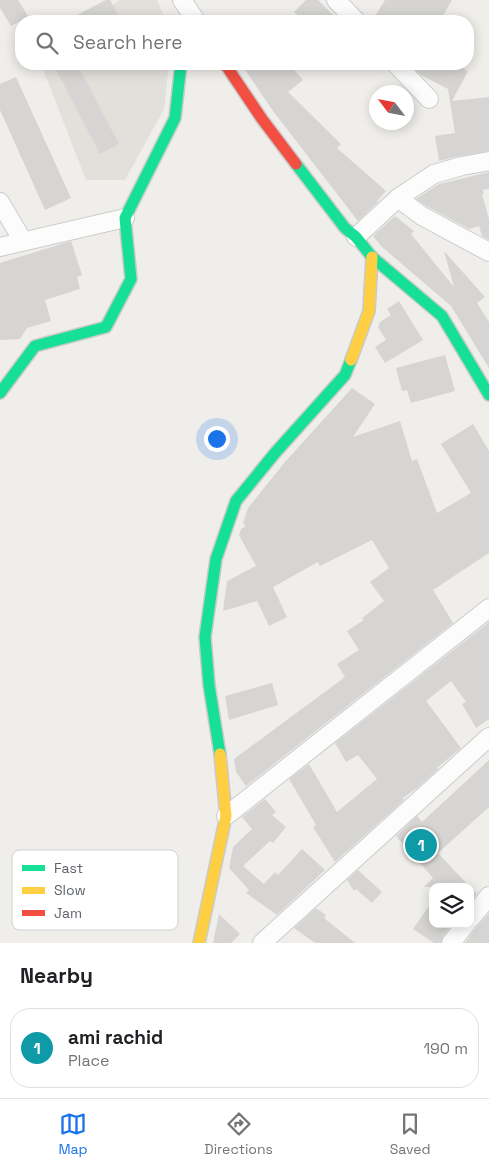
<!DOCTYPE html>
<html lang="en">
<head>
<meta charset="utf-8">
<style>
  :root { --surface:#fff; --page:#f6f6f6; --text:#202124; --muted:#757577; --line:#e0e0e0; --accent:#1a73e8 }
  body { margin:0; font-family:"Space Grotesk",sans-serif; background:var(--page); color:var(--text) }
  .controls { position:absolute; right:15px; bottom:15px; display:grid; overflow:hidden; border-radius:10px; box-shadow:0 2px 12px #0003 }
  .controls button { width:45px; height:45px; display:grid; place-items:center; padding:0; border:0; border-bottom:1px solid var(--line); background:var(--surface); color:var(--text); font:25px sans-serif }
  .compass { position:absolute; left:369px; top:85px; width:45px; height:45px; border-radius:50%; background:var(--surface); box-shadow:0 2px 12px #0003; rotate:302deg }
  .you { position:absolute; left:216px; top:438px; width:18px; height:18px; margin:-12px; border:4px solid #fff; border-radius:50%; background:#1a73e8; box-shadow:0 0 0 8px #1a73e833 }
  .badge { display:grid; place-items:center; width:32px; height:32px; border-radius:50%; background:var(--accent); color:#fff; font-size:16px; font-weight:700 }
  .pin { position:absolute; translate:-50% -50%; border:2px solid #fff; box-shadow:0 1px 5px #0006 }
  .list { margin:0; padding:0; list-style:none }
  h2 { display:flex; justify-content:space-between; align-items:center; height:65px; margin:0; padding:0 20px; font-size:21px }
  h2 small { font-size:16px; font-weight:400; color:var(--muted) }
  .list li { display:grid; grid-template-columns:32px 1fr auto; gap:15px; align-items:center; box-sizing:border-box; height:80px; margin:0 10px 10px; padding:0 10px; border:1px solid var(--line); border-radius:20px }
  .list b { display:block; font-size:19px; white-space:nowrap }
  .list p { margin:0; font-size:16px; white-space:nowrap; color:var(--muted) }
  .list em { font-size:16px; font-style:normal; color:var(--muted) }
  .icon { flex:none; width:28px; height:28px; fill:none; stroke:currentColor; stroke-width:2; stroke-linecap:round; stroke-linejoin:round }
  .map { position:relative; flex:none; width:489px; height:943px; overflow:hidden }
  .search { position:absolute; background:var(--surface); box-shadow:0 2px 12px #0003; left:15px; right:15px; top:15px; height:55px; display:flex; align-items:center; gap:12px; box-sizing:border-box; padding:0 18px; border-radius:20px; color:var(--muted); font-size:19px }
  .sheet { height:155px; background:var(--surface) }
  nav { display:flex; justify-content:space-around; align-items:center; box-sizing:border-box; height:70px; border-top:1px solid var(--line); background:var(--surface); font-size:14px; color:var(--muted) }
  nav a { display:grid; justify-items:center; gap:2px }
  nav .on { color:var(--accent) }
  .map>svg:first-child { display:block }
  .education { fill:#e2e0da }
  .building { fill:#d6d5d3 }
  .lines { fill:none; stroke-linecap:round; stroke-linejoin:round }
  .street-casing { stroke:#cbcccc; stroke-width:20 }
  .fast-casing { stroke:#cacacb; stroke-width:14 }
  .slow-casing { stroke:#cacacb; stroke-width:14 }
  .jam-casing { stroke:#cacacb; stroke-width:14 }
  .street { stroke:#fdfcfc; stroke-width:18 }
  .fast { stroke:#16e098; stroke-width:11 }
  .slow { stroke:#ffcf43; stroke-width:11 }
  .jam { stroke:#f24e42; stroke-width:11 }
  .key { fill:#fff; stroke:#cfd0d2; stroke-width:1 }
  .key-label { font-size:14px; fill:#5f6368 }
</style>
</head>
<body>
<div class="map">
<svg width="489" height="943" viewBox="0 0 489 943">
  <rect width="100%" height="100%" fill="#efeeea"/>
  <!-- education -->
  <path class="education" d="M120,0H157L166,21H87Z
    M41,64H169L164,109L125,180H86Z"/>
  <!-- building -->
  <path class="building" d="M0,0H18L31,21H20L11,26L0,8Z
    M106,0H110L121,21H65Z
    M306,0H318L339,21H304L294,12Z
    M385,0H452L440,21H372Z
    M53,64H77L119,144L100,154Z
    M241,64H289L303,80L288,92L341,144L337,148L386,191L377,201L378,202L358,221L273,111Z
    M410,64H456L468,71L452,101L489,97V151L460,156L439,161L435,136L455,133L448,89L421,75Z
    M16,77L71,198L45,210L0,110V84Z
    M489,172V189L483,190L484,194H482L489,219V240L482,236L479,226L469,229L428,207L416,199L439,184Z
    M395,216L414,231L411,234L454,287L444,251L485,297L477,303L489,322V368L451,306L382,247L373,236Z
    M71,241L82,275L77,277L80,289L45,300L51,321L27,328L20,339L0,340V263Z
    M399,301L423,340L385,363L375,347L386,340L378,327L380,322L391,315L387,309Z
    M445,355L455,391L411,403L407,390L402,391L396,368Z
    M352,388L375,404L353,437L400,421L412,461L417,459L437,513L471,493L441,444L473,424L489,451V553L433,590L453,623L246,786L236,772L234,759L345,677L337,664L359,650L347,631L364,620L362,618L384,601L370,582L389,568L372,540L320,566L318,562L273,587L287,617L269,626L257,601L223,611L227,581L256,566L239,535L241,529L246,526L243,523L248,508L285,462Z
    M489,622V719L476,728L462,704L466,702L451,681L426,701L461,748L437,768L438,769L417,788L403,798L404,800L335,862L313,827L316,825L289,779L309,764L337,812L377,779L358,755L346,762L335,743Z
    M272,683L278,705L229,720L225,696Z
    M489,760V807L438,853L470,887H424L433,878L396,836L417,816L422,822Z
    M265,799L276,812L272,815L286,827L273,843L270,841L243,866L264,884L275,872L278,875L302,849L325,870L277,915L246,893L249,890L229,868L233,847L252,829L242,817Z
    M358,870L382,892L372,903L356,889L354,891L347,880Z
    M470,887L477,894L470,902Z
    M433,900V924H452L443,936L441,943H434L413,929Z
    M316,908L326,915L324,918L355,943H315L294,928Z
    M489,913V943H465L476,928Z
    M219,914L240,934L231,943H213Z"/>
  <g class="lines">
    <defs>
      <path id="street" d="M182,0L196,21
        M336,0L356,21
        M396,64L429,99
        M398,198L422,216L489,252
        M0,202L23,241
        M356,237L398,198L434,174L462,166L489,161
        M0,247L125,218
        M226,816L489,608
        M470,919L489,896
        M262,943L489,737
        M451,943L466,924"/>
      <path id="fast" d="M296,164L345,228L356,237L372,257L442,316L489,395
        M0,393L35,346L106,327L131,279L125,218L175,118L181,64
        M220,754L209,685L205,637L216,559L236,501L275,453L345,375L351,360"/>
      <path id="slow" d="M351,360L369,311L372,257
        M199,943L226,816L220,754"/>
      <path id="jam" d="M225,64L262,119L296,164"/>
    </defs>
    <!-- street casing -->
    <use href="#street" class="street-casing"/>
    <!-- fast casing -->
    <use href="#fast" class="fast-casing"/>
    <!-- slow casing -->
    <use href="#slow" class="slow-casing"/>
    <!-- jam casing -->
    <use href="#jam" class="jam-casing"/>
    <!-- street -->
    <use href="#street" class="street"/>
    <!-- fast -->
    <use href="#fast" class="fast"/>
    <!-- slow -->
    <use href="#slow" class="slow"/>
    <!-- jam -->
    <use href="#jam" class="jam"/>
  </g>
  <!-- legend -->
  <rect x="12" y="850" width="166" height="80" rx="8" class="key"/>
  <rect x="22" y="865" width="23" height="6" fill="#16e098"/>
  <rect x="22" y="887" width="23" height="7" fill="#ffcf43"/>
  <rect x="22" y="910" width="23" height="6" fill="#f24e42"/>
  <g class="key-label">
    <text x="54" y="873">Fast</text>
    <text x="54" y="895">Slow</text>
    <text x="54" y="918">Jam</text>
  </g>
</svg>
<div class="controls">
<button><svg class="icon" aria-label="layers" viewBox="0 0 24 24"><path d="M12 4l9 5-9 5-9-5zM3 14l9 5 9-5"/></svg></button>
</div>
<svg class="compass" viewBox="-18 -18 36 36"><path d="M0-13l5 13h-10z" fill="#e53935"/><path d="M0 13l5-13h-10z" fill="#757577"/></svg>
<div class="you"></div>
<div class="pin badge" style="left:421px;top:845px;background:#0f9aa8">1</div>
<div class="search"><svg class="icon" aria-label="search" viewBox="0 0 24 24"><circle cx="10" cy="10" r="6"/><path d="M15 15l6 6"/></svg>Search here</div>
</div>
<section class="sheet">
<h2>Nearby<small></small></h2>
<ul class="list">
<li><span class="badge" style="background:#0f9aa8">1</span><div><b>ami rachid</b><p>Place</p></div><em>190 m</em></li>
</ul>
</section>
<nav>
<a class="on"><svg class="icon" aria-label="map" viewBox="0 0 24 24"><path d="M3 6l6-2 6 2 6-2v14l-6 2-6-2-6 2zM9 4v14M15 6v14"/></svg>Map</a>
<a><svg class="icon" aria-label="directions" viewBox="0 0 24 24"><path d="M12 3l9 9-9 9-9-9zM9 14v-3h6M13 9l2 2-2 2"/></svg>Directions</a>
<a><svg class="icon" aria-label="saved" viewBox="0 0 24 24"><path d="M7 4h10v16l-5-4-5 4z"/></svg>Saved</a>
</nav>
</body>
</html>
